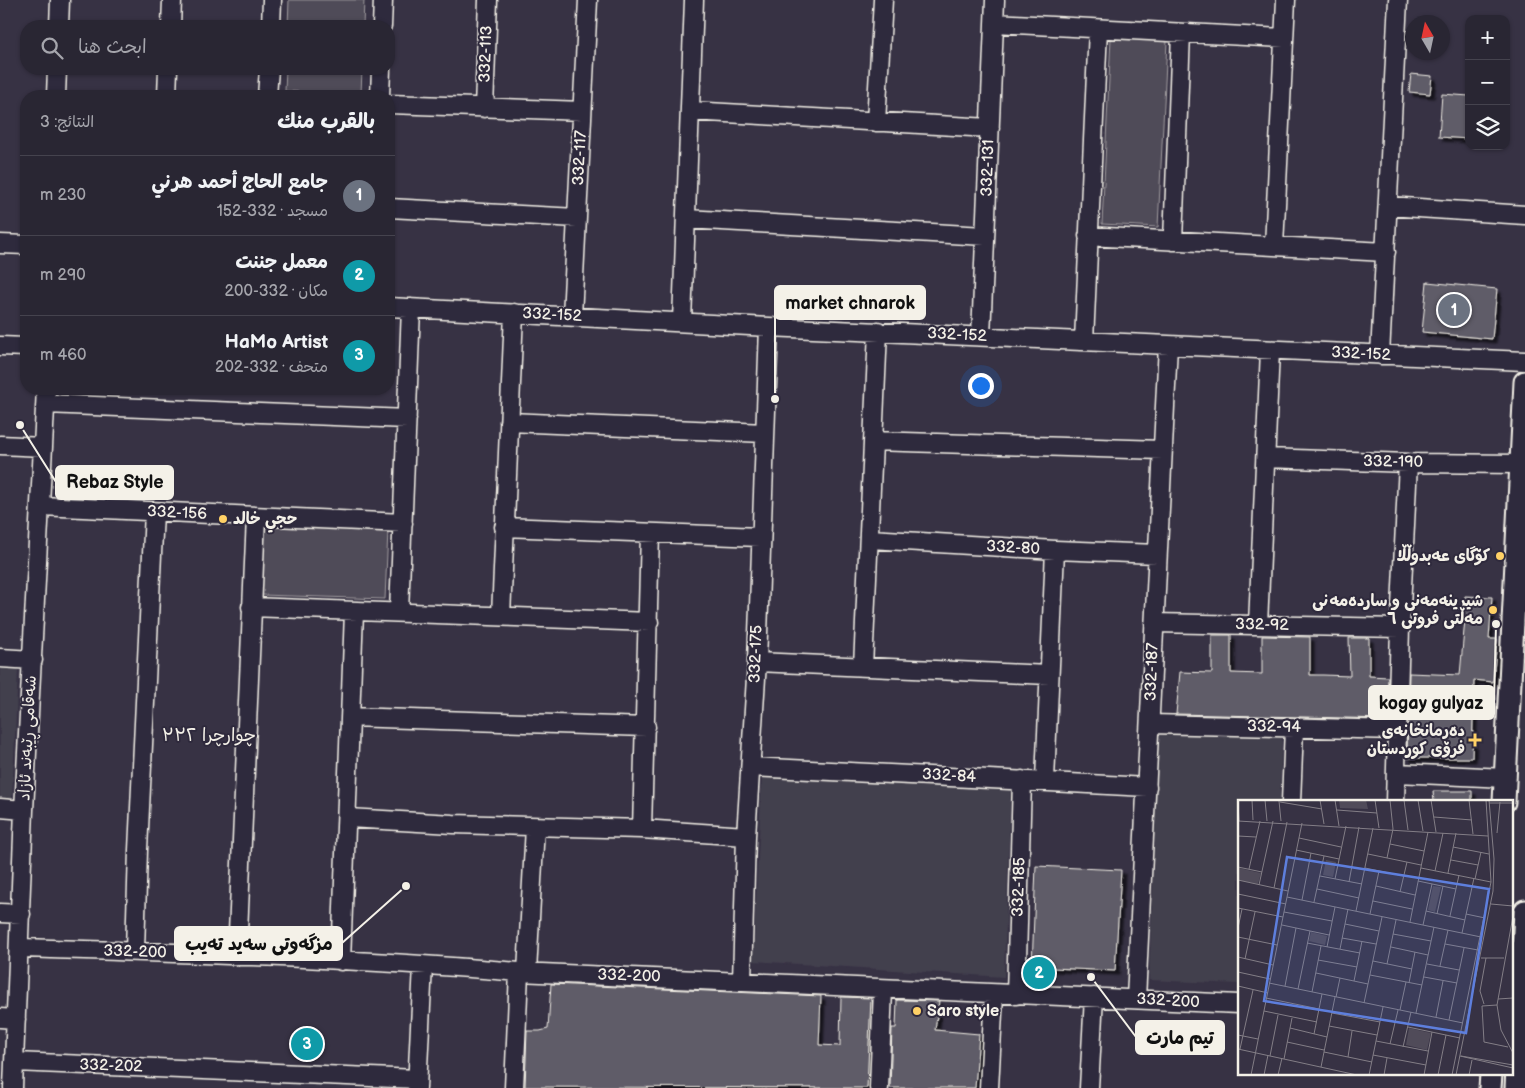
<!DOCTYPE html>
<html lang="ar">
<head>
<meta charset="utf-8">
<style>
  :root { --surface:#292633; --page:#312e3b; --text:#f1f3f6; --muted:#a5a5ac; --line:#45434e; --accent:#ea580c }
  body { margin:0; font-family:"Balsamiq Sans","Playpen Sans Arabic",sans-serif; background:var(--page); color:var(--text); direction:rtl }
  .controls { position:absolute; right:15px; top:15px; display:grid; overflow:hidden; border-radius:10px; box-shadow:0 1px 4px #0004 }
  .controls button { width:45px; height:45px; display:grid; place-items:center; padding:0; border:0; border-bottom:1px solid var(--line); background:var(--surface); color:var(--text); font:25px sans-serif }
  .compass { position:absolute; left:1405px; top:15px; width:45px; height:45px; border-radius:50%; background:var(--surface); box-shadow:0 1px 4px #0004; rotate:351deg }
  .you { position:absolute; left:980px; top:385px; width:18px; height:18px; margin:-12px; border:4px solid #fff; border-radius:50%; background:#1a73e8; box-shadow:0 0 0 8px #1a73e833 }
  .badge { display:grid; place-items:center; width:32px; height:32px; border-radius:50%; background:var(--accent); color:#fff; font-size:16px; font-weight:700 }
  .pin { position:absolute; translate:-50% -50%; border:2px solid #fff; box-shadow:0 1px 5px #0006 }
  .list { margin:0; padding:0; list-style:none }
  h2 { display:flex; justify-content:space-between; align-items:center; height:65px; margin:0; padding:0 20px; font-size:21px }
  h2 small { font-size:16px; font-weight:400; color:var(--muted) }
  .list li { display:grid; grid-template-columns:32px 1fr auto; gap:15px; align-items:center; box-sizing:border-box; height:80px; padding:0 20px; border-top:1px solid var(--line) }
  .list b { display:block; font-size:19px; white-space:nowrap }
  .list p { margin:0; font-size:16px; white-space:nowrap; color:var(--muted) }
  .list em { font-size:16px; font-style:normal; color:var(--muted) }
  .icon { flex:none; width:28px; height:28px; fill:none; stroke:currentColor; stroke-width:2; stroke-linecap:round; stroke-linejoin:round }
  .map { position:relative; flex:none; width:1525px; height:1088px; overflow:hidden; direction:ltr }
  .search { position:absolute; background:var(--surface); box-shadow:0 1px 4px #0004; left:20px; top:20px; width:375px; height:55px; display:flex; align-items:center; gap:12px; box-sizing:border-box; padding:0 18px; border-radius:20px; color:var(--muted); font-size:19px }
  .panel { position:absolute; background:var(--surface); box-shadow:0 1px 4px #0004; left:20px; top:90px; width:375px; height:305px; border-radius:20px; direction:rtl }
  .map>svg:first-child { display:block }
  .built { fill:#433f4e }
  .green { fill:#504b59; stroke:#a29ea0 }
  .building { fill:#5f5c67; stroke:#f4f1e8; filter:url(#shadow) }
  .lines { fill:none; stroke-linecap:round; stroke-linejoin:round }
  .minor-casing { stroke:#f4f1e8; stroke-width:21 }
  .major-casing { stroke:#f4f1e8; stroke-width:25 }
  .minor { stroke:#2f2a3d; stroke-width:18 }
  .major { stroke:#2f2a3d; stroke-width:21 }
  .poi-dot { fill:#ffd166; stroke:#2f2a3d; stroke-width:2 }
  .labels { text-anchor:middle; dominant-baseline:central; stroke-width:4; stroke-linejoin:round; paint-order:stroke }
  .street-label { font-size:16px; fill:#f4f1e8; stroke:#2f2a3d }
  .poi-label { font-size:16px; font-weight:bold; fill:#f4f1e8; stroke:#2f2a3d; text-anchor:end }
  .neighbourhood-label { font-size:18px; fill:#f4f1e8; stroke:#2f2a3d }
  .inset-road { fill:none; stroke:#837e86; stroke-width:1 }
  .view { fill:#5e7fdd; fill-opacity:0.15; stroke:#5e7fdd; stroke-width:2.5 }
  .inset-edge { fill:none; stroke:#f4f1e8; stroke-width:2.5 }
  .leader { fill:none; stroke:#f4f1e8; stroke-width:2 }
  .callout-dot { fill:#f4f1e8; stroke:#2f2a3d; stroke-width:2 }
  .callout { fill:#f4f1e8; stroke:#f4f1e8; stroke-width:2 }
  .callout-label { font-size:18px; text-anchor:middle; font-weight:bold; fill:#111 }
</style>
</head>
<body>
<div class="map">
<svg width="1525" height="1088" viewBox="0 0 1525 1088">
  <defs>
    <filter id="shadow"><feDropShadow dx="4" dy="4" stdDeviation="1" flood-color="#0009"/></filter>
  </defs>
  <rect width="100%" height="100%" fill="#373244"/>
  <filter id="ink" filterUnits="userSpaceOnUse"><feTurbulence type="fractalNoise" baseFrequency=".02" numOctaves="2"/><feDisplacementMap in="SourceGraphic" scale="10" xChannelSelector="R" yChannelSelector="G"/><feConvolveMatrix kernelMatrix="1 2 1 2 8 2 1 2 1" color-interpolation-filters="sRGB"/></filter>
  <g filter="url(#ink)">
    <!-- built -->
    <path class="built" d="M0,667L18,668L12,800L0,799Z
      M1160,734L1282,737L1280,802H1239V984L1149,980L1158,737Z
      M762,775L1011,787L1004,977L753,961Z"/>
    <!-- green -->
    <path class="green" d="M289,0H364L363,26H288Z
      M1111,38L1167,41L1158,227L1102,224Z
      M286,69H362L361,94L285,91Z
      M264,526L388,530L385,599L261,595Z"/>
    <!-- building -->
    <path class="building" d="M1411,74L1432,76L1430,94L1409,92Z
      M1442,94L1469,96V139L1439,137Z
      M1427,282L1497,289L1492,339L1422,332Z
      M1465,596L1492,597L1489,639H1497L1493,682L1474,680L1472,758H1407L1409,673L1460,675L1465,619H1463Z
      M1212,635H1231V673L1262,674V636L1310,637V675H1323L1350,676L1349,638H1369V676L1388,677L1387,719L1176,714L1180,672L1212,673Z
      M1433,791H1472V802H1434Z
      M1036,866L1121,870L1115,971L1032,967Z
      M551,984L821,996L819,1045L840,1046L841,997L871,998L867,1088L525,1087L527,1031H540L548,1029Z
      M897,1000L939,1001L935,1030L979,1034L975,1088H890L892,1028H896Z"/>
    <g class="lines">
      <defs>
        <path id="minor" d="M994,23L1284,38
          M59,26L60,0
          M171,26L172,0
          M271,26L272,0
          M382,26L383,0
          M56,96L57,69
          M167,96L168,69
          M267,96L269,69
          M380,96L381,69
          M389,104L582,111
          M484,108L488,0
          M690,111L990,128
          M876,122L883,0
          M1388,206L1525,215
          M389,208L577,218
          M686,219L985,236
          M1088,236L1386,252
          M1173,241L1181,33
          M0,244L26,245
          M1274,246L1286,0
          M389,307L769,327L1525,361
          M572,316L588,0
          M682,321L694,0
          M981,336L995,0
          M1084,341L1098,29
          M0,346L26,347
          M1380,355L1398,0
          M46,404L407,419
          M509,422L765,433
          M873,441L1162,450
          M0,445L43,447
          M1266,458L1408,463L1521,464
          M41,506L403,523
          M504,527L760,537
          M870,539L1055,550L1157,554
          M251,607L649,622
          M399,612L411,308
          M501,616L514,313
          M1154,623L1400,628
          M1258,625L1270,350
          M0,658L33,660
          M757,662L1049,675
          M863,667L878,331
          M350,717L646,727
          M1151,724L1398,730
          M751,767L1147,787
          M1397,773L1506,778
          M1045,780L1055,550
          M1291,802L1294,728
          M1395,802L1400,628L1408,463
          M0,808L24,810
          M348,818L453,824L642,829L746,836
          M642,829L650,533
          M0,913L21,914
          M19,948C186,953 353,958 519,972L1239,1004
          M135,951L138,850L154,512
          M237,956L256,517
          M341,961L354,612
          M527,972L535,827
          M742,981L746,836L757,662L769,327
          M1016,995L1022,780
          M1136,999L1168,345
          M0,1018L16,1019
          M15,1062L417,1079
          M13,1088L24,810L46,389
          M417,1088L423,965
          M514,1088L519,972
          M879,1088L883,989
          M989,1088L994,994
          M1089,1088L1094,997"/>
        <path id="major" d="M1504,802L1525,382
          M1490,1088L1491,1074
          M1516,1088L1525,911"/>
      </defs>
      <!-- minor casing -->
      <use href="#minor" class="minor-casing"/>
      <!-- major casing -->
      <use href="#major" class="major-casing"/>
      <!-- minor -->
      <use href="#minor" class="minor"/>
      <!-- major -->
      <use href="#major" class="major"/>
    </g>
  </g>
  <!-- markers -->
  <g class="poi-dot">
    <circle cx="223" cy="519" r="5"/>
    <circle cx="1500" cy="556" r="5"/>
    <circle cx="1493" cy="610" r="5"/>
    <path d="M1472.5 732.5h5v5h5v5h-5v5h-5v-5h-5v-5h5z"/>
    <circle cx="917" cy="1011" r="5"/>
  </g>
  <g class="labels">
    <!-- street labels -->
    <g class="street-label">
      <text transform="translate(486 54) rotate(-88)">332-113</text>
      <text transform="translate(580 158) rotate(-87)">332-117</text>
      <text transform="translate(988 168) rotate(-88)">332-131</text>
      <text transform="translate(552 315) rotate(3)">332-152</text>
      <text transform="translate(957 335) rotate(3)">332-152</text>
      <text transform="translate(1361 354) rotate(3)">332-152</text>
      <text transform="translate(1393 462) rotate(1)">332-190</text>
      <text transform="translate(177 513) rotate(3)">332-156</text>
      <text transform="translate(1013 548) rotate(3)">332-80</text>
      <text transform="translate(1262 625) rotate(1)">332-92</text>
      <text transform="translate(756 654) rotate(-88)">332-175</text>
      <text transform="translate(1152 672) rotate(-88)">332-187</text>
      <text transform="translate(1274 727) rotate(1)">332-94</text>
      <text transform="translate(28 738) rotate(-87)">شەقامی ڕێبەند ئازاد</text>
      <text transform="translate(949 776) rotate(3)">332-84</text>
      <text transform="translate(1019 887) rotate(-88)">332-185</text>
      <text transform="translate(135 952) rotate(2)">332-200</text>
      <text transform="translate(629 976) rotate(2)">332-200</text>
      <text transform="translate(1168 1001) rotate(3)">332-200</text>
      <text transform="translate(111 1066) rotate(2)">332-202</text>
    </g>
    <!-- poi labels -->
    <g class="poi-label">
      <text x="233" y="519" text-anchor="start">حجي خالد</text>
      <text x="1490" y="556">کۆگای عەبدوڵڵا</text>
      <text x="1483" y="601">شیرینەمەنی و ساردەمەنی<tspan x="1483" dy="18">مەڵتی فروتی ٦</tspan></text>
      <text x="1465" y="731">دەرمانخانەی<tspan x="1465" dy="18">فرۆی کوردستان</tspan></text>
      <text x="927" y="1011" text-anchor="start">Saro style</text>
    </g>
    <!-- neighbourhood labels -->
    <g class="neighbourhood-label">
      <text x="209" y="735">چوارچرا ٣٣٢</text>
    </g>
  </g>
  <!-- overview -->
  <g transform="translate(1238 800)">
    <rect width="275" height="275" fill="#373244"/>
    <path d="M101,0H128L130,9L102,8ZM88,60L98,62L95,77L85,75ZM1,68L23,73L20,84L0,80ZM195,86L203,87L197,112L190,110ZM73,132L89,136L87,145L71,141ZM171,228L193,233L189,250L168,245Z" fill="#504b59"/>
    <path class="inset-road" d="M14,0L15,20M27,0L29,21M82,0L86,24M97,0L101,26M137,0L141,28M166,0L170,30M180,0L185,31M193,0L198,32M231,0L235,34M41,1L43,21M0,2L1,21M42,2L84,9M251,3H275M99,10L139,13M196,17L234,20M0,21L250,36M259,33L262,2M0,36L18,37M61,38L103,47M152,44L186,51M215,47L251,54M58,50L101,59M130,54L183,65M149,58L155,29L152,0M213,60L240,65M0,67L24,72M127,68L166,76M183,68L253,82M11,69L22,21M197,71L205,33M210,73L218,33M82,76L124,84M97,79L108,26M237,79L243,52M0,80L50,91M180,81L218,89M111,82L121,27M21,85L35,21M138,86L177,95M36,88L49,22M79,89L121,98M162,92L169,62M0,94L48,104M49,97L243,137M64,100L73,53M135,101L174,109M76,102L86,56M253,104L275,106M0,108L45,117M118,111L135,28M188,111L227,120M46,112L94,121M132,114L141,71M199,114L205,86M228,114L247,118M212,116L221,75M275,116L259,205L263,230L275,253M172,122L190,32M107,124L141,131M44,125L91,135M185,125L194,84M0,128L4,109M224,133L236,78M155,134L193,141M0,137L39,145M104,138L138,144M69,143L122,153M207,144L240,150M89,147L97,107M153,147L190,155M102,149L110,109M0,157L35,165M243,158H266M7,159L17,112M80,160L119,167M135,161L174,169M149,164L158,120M189,164L221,170M202,166L210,130M0,172L32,179M78,173L130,184M132,175L184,185M186,177L219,183M116,181L124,141M31,183L225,223M171,183L177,152M0,186L30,193M47,186L58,128M60,189L72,131M74,192L83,146M98,197L102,178M28,198L81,209M260,199L275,198M126,203L144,117M246,204L242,191L248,158M259,205L244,206L246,242L270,247M162,210L168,182M26,211L79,222M94,213L142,222M178,213L196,127M198,217L205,181M211,220L226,148M91,226L139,235M170,227L222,238M52,228L89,237M76,234L84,194M0,235L20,239M138,241L190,251M49,242L86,250M152,244L160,210M165,247L173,212M0,249L119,275M2,249L15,190M86,252L134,262M135,255L188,265M32,256L40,215M222,256L275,268M223,256L275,265M110,257L114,231M46,259L54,218M83,267L97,197M13,275L64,23M26,275L30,255M40,275L44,258M131,275L145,207M146,275L149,258M186,275L194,232M200,275L208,235M214,275L253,82L248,0M218,275L255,91L256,59L251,0M231,275L234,260"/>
    <path class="view" d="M49,57L251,89L228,233L26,201Z"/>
    <rect width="275" height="275" class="inset-edge"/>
  </g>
  <!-- callouts -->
  <path class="leader" d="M775 399L775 303M20 425L56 482M1496 624L1494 702M406 886L342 943M1091 977L1136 1037"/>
  <g class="callout-dot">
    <circle cx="775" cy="399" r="5"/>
    <circle cx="20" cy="425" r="5"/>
    <circle cx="1496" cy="624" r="5"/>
    <circle cx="406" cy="886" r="5"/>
    <circle cx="1091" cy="977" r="5"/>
  </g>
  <g class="callout">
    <rect x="775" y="286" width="150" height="33" rx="5"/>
    <rect x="56" y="466" width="117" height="33" rx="5"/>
    <rect x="1369" y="686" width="125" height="33" rx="5"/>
    <rect x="175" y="927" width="167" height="33" rx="5"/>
    <rect x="1136" y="1021" width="88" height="33" rx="5"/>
  </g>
  <g class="callout-label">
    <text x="850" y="309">market chnarok</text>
    <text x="115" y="488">Rebaz Style</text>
    <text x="1431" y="709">kogay gulyaz</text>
    <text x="259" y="950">مزگەوتی سەید تەیب</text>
    <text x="1180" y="1044">تيم مارت</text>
  </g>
</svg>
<div class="controls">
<button>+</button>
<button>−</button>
<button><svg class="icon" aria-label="layers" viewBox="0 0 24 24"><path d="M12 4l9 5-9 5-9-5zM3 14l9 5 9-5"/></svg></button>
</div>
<svg class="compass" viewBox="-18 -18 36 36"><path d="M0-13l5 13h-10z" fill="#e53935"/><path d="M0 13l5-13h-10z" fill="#a5a5ac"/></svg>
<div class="you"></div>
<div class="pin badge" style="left:1454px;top:310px;background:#6b7280">1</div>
<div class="pin badge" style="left:1039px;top:973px;background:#0f9aa8">2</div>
<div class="pin badge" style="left:307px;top:1044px;background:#0f9aa8">3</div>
<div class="search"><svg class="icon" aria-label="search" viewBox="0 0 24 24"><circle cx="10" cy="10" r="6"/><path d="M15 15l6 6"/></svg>ابحث هنا</div>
<section class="panel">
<h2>بالقرب منك<small>النتائج: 3</small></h2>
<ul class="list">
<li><span class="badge" style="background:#6b7280">1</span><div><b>جامع الحاج أحمد هرني</b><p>مسجد · 332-152</p></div><em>230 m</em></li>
<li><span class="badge" style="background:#0f9aa8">2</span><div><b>معمل جننت</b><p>مكان · 332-200</p></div><em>290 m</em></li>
<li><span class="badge" style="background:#0f9aa8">3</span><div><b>HaMo Artist</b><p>متحف · 332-202</p></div><em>460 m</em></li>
</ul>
</section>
</div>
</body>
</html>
